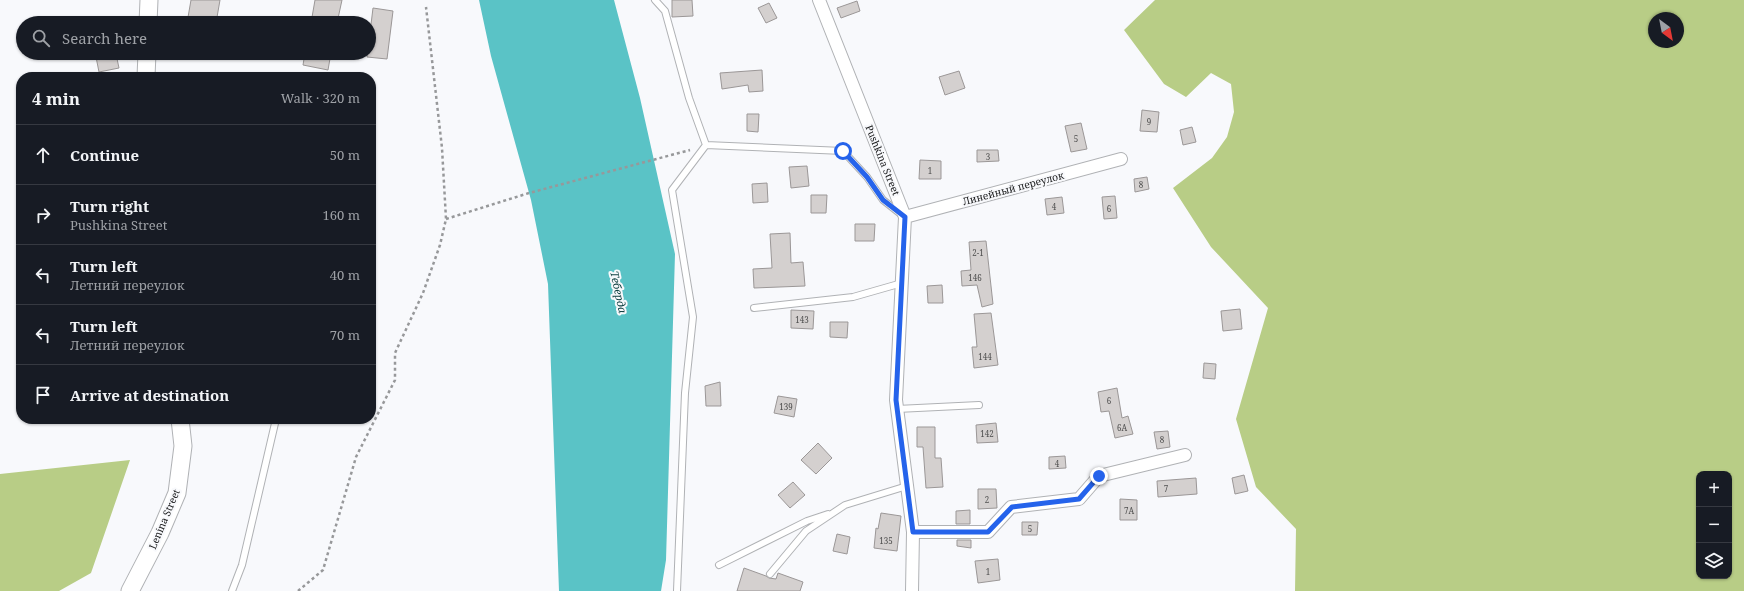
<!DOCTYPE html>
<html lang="en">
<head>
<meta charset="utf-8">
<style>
  :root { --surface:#171b24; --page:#242831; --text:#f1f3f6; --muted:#9ea1a6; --line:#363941 }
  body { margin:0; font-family:"Noto Serif",serif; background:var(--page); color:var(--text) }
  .controls { position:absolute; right:12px; bottom:12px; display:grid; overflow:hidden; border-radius:8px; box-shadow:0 1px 3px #0004 }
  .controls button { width:36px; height:36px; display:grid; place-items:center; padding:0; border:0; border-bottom:1px solid var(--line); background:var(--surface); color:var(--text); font:20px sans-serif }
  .compass { position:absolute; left:1648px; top:12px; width:36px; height:36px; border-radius:50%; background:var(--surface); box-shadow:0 1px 3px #0004; rotate:148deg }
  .stop { position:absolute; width:12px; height:12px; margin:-9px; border:3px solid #2563eb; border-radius:50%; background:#fff }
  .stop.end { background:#2563eb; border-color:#fff; box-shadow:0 1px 4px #0008 }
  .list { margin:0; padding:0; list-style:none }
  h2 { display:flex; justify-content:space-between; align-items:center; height:52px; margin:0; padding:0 16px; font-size:17px }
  h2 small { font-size:13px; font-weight:400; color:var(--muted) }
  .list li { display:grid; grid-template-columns:26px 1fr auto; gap:12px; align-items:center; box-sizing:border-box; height:60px; padding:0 16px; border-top:1px solid var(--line) }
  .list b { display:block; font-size:15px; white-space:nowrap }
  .list p { margin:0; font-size:13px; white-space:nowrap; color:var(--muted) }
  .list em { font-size:13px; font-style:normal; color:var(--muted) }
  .icon { flex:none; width:22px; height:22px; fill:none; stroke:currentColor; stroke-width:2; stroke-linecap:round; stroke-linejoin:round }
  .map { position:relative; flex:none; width:1744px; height:591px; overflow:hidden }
  .search { position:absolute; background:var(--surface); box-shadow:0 1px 3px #0004; left:16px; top:16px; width:360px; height:44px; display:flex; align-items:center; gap:10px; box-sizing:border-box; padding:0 14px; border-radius:22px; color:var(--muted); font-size:15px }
  .panel { position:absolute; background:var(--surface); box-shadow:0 1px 3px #0004; left:16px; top:72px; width:360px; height:352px; border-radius:16px }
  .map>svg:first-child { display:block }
  .forest { fill:#b8cd86; fill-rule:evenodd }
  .water { fill:#5ac3c6 }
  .building { fill:#d4d0cf; stroke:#9b9797 }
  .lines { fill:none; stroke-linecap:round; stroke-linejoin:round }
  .service-casing { stroke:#b0b2b5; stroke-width:8 }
  .minor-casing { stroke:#b0b2b5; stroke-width:14 }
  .secondary-casing { stroke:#b0b2b5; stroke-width:19 }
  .path { stroke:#97989a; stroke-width:2.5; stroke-dasharray:3 3; stroke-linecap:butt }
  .service { stroke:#fff; stroke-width:6 }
  .minor { stroke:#fff; stroke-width:12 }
  .secondary { stroke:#fff; stroke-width:17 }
  .route { stroke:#2563eb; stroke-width:5 }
  .labels { text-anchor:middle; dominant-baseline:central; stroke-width:4; stroke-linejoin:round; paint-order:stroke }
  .number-label { font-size:8px; fill:#4d4d4d }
  .street-label { font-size:10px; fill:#202122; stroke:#f8f9fc }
  .water-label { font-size:11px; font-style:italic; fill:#114243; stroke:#f8f9fc }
</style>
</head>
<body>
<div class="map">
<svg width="1744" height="591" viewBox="0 0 1744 591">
  <rect width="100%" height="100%" fill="#f8f9fc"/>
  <!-- forest -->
  <path class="forest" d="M1155,0H1744V591H1295L1296,529L1256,487L1236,419L1268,308L1211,247L1173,188L1212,158L1227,137L1234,112L1231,84L1211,73L1186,97L1164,84L1124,30ZM1654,18H1678V42H1654ZM1699,474H1729V576H1699Z
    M130,460L91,573L59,591H0V474Z"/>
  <!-- water -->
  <path class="water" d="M479,0H614L640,98L675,254L666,560L661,591H559L548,284L531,200L491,56Z"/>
  <!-- building -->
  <path class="building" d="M191,0H220L216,23H187Z
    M315,0H342L337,23H311Z
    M672,0H692L693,16L672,17Z
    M857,1L860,11L841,18L837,8Z
    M769,3L777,18L766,23L758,8Z
    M373,8L393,11L387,59L367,57Z
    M305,53H331L328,70L303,65Z
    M116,54L119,68L99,72L96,57Z
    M762,70L763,91L749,92L748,85L722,89L720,73Z
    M959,71L965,88L945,95L939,77Z
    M1142,110L1159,112L1157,132L1140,131Z
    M747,114H759L758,132L747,131Z
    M1081,123L1087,149L1071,152L1065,126Z
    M1192,127L1196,142L1183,145L1180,130Z
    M977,150H998L999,161L977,162Z
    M920,160L941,161V179H919Z
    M807,166L809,186L791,188L789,167Z
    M1147,177L1149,189L1135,192L1134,179Z
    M767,183L768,202L753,203L752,184Z
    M811,195H827L826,213H811Z
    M1115,196L1117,218L1104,219L1102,197Z
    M1062,197L1064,213L1047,215L1045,199Z
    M855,224H875L874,241H855Z
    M790,233L791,263L803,262L805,286L754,288L753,269L772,268L770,234Z
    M986,241L993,304L982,307L977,285L962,286L961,271L971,270L969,242Z
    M942,285L943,303H928L927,286Z
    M1240,309L1242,329L1223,331L1221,311Z
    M791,310L814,311L813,329L791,328Z
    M991,313L998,365L974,368L972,347H977L974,314Z
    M830,322H848L847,338L830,337Z
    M1204,363L1216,364L1215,379L1203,378Z
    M720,382L721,406H706L705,386Z
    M1117,388L1122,418L1128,416L1133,434L1115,438L1109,411L1101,412L1098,392Z
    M778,396L797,399L794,417L774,413Z
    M996,423L998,442L977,443L976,425Z
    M917,427H935V458H941L943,487L926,488L923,447H917Z
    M1168,431L1170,447L1157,449L1154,432Z
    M818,443L832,458L816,474L801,460Z
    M1065,456L1066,468L1049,469V457Z
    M1244,475L1248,491L1235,494L1232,478Z
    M1196,478L1197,494L1158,497L1157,481Z
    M793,482L805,495L790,508L778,495Z
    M978,489H996L997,508L978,509Z
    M1120,499L1137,500V520H1120Z
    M970,510V524H956V511Z
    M881,513L901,516L897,551L874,548L876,528L878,529Z
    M1022,522H1038L1037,535H1022Z
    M837,534L850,537L847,554L833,551Z
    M957,540H971V548L957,546Z
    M998,559L1000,580L978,583L975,561Z
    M744,568L766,576L769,578L776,579L778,573L803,582L800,591H737Z"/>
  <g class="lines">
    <defs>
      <path id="service" d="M655,0L665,11L689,98L706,145L672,190L693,317L685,393L677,591
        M706,145L843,151L867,177L883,200L902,215
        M754,308L853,297L902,283
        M897,409L979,405
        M719,565L807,521L828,514
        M770,574L806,531L845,505L907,486
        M232,591L242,565L276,419"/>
      <path id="minor" d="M819,0L905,217L896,400L913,532L912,591
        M905,217L1121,159
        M913,532H988L1011,507L1079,499L1099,476L1185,455"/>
      <path id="secondary" d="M148,23L149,0
        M146,77L147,53
        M130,591L160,533L177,493L183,446L180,419"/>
    </defs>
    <!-- service casing -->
    <use href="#service" class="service-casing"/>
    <!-- minor casing -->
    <use href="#minor" class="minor-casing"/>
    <!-- secondary casing -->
    <use href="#secondary" class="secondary-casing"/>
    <!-- path -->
    <path class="path" d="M446,219L529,193L690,150
      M298,591L323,570L356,457L395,380V353L423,293L440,245L446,219L442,148L426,7"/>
    <!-- service -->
    <use href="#service" class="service"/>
    <!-- minor -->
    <use href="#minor" class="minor"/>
    <!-- secondary -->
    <use href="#secondary" class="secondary"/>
  </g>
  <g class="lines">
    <!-- route -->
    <path class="route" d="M843,151L867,177L883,200L905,217L896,400L913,532H988L1012,507L1079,499L1099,476"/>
  </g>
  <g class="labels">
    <!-- number labels -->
    <g class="number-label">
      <text x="1149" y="121">9</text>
      <text x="1076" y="138">5</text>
      <text x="988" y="156">3</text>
      <text x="930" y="170">1</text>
      <text x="1141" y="184">8</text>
      <text x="1054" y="206">4</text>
      <text x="1109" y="208">6</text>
      <text x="978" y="252">2-1</text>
      <text x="975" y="277">146</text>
      <text x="802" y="319">143</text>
      <text x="985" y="356">144</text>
      <text x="1109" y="400">6</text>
      <text x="786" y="406">139</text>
      <text x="1122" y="427">6А</text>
      <text x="987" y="433">142</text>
      <text x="1162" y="439">8</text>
      <text x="1057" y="463">4</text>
      <text x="1166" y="488">7</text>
      <text x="987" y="499">2</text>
      <text x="1129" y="510">7А</text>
      <text x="1030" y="528">5</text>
      <text x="886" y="540">135</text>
      <text x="988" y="571">1</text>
    </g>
    <!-- street labels -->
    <g class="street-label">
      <text transform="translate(883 160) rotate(68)">Pushkina Street</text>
      <text transform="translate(1013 188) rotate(-15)">Линейный переулок</text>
      <text transform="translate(164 519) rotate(-67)">Lenina Street</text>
    </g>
    <!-- water labels -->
    <g class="water-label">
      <text transform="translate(619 292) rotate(78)">Теберда</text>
    </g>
  </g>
</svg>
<div class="controls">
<button>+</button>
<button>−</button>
<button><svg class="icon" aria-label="layers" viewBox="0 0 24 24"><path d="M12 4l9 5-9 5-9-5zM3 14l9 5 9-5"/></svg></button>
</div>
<svg class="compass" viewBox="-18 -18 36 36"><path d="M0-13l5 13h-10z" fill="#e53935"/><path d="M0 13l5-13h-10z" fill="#9ea1a6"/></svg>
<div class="stop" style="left:843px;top:151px"></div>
<div class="stop end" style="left:1099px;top:476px"></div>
<div class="search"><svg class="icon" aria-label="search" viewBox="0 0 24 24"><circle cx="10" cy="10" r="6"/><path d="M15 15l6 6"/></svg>Search here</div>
<section class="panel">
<h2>4 min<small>Walk · 320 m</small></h2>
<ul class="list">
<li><svg class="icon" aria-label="ahead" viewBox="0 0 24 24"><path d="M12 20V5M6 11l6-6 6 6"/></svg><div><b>Continue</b></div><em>50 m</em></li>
<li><svg class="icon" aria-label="right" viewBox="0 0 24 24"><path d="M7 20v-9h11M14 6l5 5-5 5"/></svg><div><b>Turn right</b><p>Pushkina Street</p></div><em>160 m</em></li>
<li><svg class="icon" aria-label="left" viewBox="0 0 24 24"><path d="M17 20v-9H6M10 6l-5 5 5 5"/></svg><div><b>Turn left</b><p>Летний переулок</p></div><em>40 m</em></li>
<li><svg class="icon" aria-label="left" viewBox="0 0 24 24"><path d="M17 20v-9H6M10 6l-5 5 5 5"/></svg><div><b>Turn left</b><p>Летний переулок</p></div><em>70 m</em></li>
<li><svg class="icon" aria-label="arrive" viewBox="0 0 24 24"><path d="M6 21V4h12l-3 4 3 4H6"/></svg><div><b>Arrive at destination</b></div></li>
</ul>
</section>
</div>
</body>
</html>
